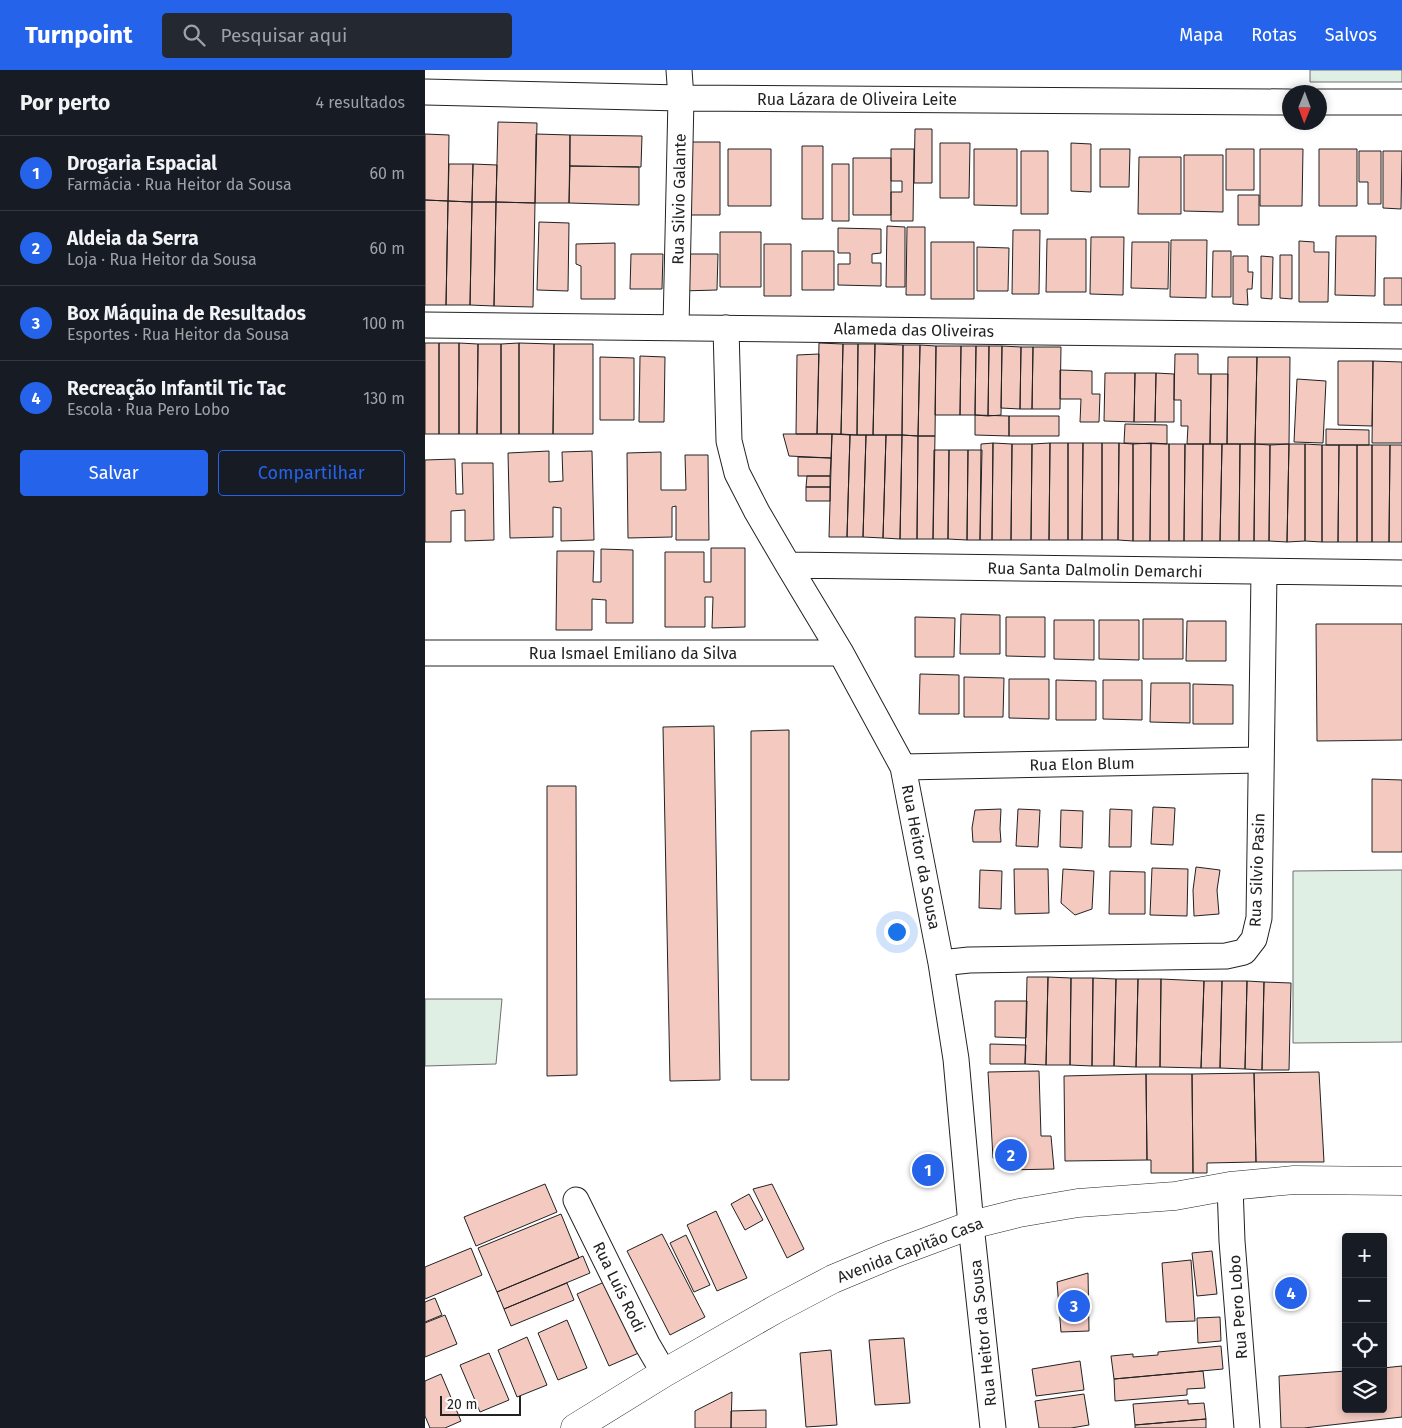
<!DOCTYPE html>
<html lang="pt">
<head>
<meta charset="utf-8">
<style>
  :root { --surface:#171b24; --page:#242831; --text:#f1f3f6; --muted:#9ea1a6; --line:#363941; --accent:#2563eb }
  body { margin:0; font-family:"Fira Sans",sans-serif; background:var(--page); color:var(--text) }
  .controls { position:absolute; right:15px; bottom:15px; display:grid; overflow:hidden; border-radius:5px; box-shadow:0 2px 8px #0003 }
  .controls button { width:45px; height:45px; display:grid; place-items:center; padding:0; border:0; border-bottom:1px solid var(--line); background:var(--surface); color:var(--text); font:25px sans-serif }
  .compass { position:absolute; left:857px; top:15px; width:45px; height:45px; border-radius:50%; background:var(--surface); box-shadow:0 2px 8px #0003; rotate:181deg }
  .scale { position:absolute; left:15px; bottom:12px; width:81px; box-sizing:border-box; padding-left:5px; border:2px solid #222; border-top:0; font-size:14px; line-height:18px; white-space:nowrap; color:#222; -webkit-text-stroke:4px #fff; paint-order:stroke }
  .you { position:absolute; left:471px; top:861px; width:18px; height:18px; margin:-12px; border:4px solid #fff; border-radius:50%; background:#1a73e8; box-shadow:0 0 0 8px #1a73e833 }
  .badge { display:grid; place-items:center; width:32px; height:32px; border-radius:50%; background:var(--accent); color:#fff; font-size:16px; font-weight:700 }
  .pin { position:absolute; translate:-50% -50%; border:2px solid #fff; box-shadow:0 1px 5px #0006 }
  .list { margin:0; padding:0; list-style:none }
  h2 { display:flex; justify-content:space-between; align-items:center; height:65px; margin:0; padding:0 20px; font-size:21px }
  h2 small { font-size:16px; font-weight:400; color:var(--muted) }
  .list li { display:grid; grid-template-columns:32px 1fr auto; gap:15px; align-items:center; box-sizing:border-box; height:75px; padding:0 20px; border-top:1px solid var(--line) }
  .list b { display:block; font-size:19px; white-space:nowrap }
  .list p { margin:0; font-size:16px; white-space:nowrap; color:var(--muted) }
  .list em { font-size:16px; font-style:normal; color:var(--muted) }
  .actions { display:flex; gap:10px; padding:15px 20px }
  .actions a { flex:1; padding:11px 0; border:1px solid var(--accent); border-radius:5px; text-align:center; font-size:18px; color:var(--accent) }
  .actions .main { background:var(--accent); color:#fff }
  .icon { flex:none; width:28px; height:28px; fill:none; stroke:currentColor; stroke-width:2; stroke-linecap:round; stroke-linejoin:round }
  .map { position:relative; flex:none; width:977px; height:1358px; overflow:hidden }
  header { display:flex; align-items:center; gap:30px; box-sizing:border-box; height:70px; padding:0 25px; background:var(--accent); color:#fff }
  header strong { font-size:24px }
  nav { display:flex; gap:28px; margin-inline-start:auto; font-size:18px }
  .search { width:350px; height:45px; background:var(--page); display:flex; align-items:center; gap:12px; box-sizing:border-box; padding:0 18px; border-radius:5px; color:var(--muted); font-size:19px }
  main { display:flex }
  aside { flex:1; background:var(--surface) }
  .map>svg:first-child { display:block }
  .green { fill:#e0efe3; stroke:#6f6f6f }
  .building { fill:#f3c9c0; stroke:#222 }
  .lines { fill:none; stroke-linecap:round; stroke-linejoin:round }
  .street-casing { stroke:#222; stroke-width:27 }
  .secondary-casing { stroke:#222; stroke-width:29 }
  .street { stroke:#fff; stroke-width:25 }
  .secondary { stroke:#fff; stroke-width:28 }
  .labels { text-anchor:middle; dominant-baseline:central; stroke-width:4; stroke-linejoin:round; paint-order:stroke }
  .street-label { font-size:16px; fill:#222; stroke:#fff }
</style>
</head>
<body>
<header>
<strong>Turnpoint</strong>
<div class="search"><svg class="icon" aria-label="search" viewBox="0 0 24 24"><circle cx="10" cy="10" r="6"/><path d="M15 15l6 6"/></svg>Pesquisar aqui</div>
<nav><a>Mapa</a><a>Rotas</a><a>Salvos</a></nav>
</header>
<main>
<aside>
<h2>Por perto<small>4 resultados</small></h2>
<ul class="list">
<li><span class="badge">1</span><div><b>Drogaria Espacial</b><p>Farmácia · Rua Heitor da Sousa</p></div><em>60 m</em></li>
<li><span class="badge">2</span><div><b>Aldeia da Serra</b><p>Loja · Rua Heitor da Sousa</p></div><em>60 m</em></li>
<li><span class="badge">3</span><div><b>Box Máquina de Resultados</b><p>Esportes · Rua Heitor da Sousa</p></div><em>100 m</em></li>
<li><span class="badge">4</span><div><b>Recreação Infantil Tic Tac</b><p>Escola · Rua Pero Lobo</p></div><em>130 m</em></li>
</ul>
<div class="actions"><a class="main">Salvar</a><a>Compartilhar</a></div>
</aside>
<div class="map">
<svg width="977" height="1358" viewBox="0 0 977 1358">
  <rect width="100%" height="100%" fill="#fff"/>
  <!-- green -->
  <path class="green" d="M885,0H977V12H885Z
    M977,800V972L868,973V801Z
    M0,929H77L71,994L0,996Z"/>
  <!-- building -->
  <path class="building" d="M73,52L112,53L110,133L71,132Z
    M490,59H507V113H489Z
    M0,64L24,65L23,131L0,130Z
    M111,64L145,65L144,133H110Z
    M145,65L217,66L216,97L145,96Z
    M266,72H295V145H257Z
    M515,73H545L544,128H515Z
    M646,73L666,74V122L646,121Z
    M377,76H398V149H377Z
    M303,79H346V136H303Z
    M466,79H489L488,151H466V122H477V111H466Z
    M549,79H592V136L549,135Z
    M675,79H705L704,117H675Z
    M801,79H829V120H801Z
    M835,79H878L877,136H835Z
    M894,79H932V136H894Z
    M596,81H623V144H596Z
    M934,81H956V134H943V112H934Z
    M958,81H977L976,139L958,138Z
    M759,85H798V142L759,141Z
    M714,87H756V144H713Z
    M428,88H466V145H428Z
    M24,94H48L47,132L23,131Z
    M48,94L72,95L71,132H47Z
    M407,94H424V151H407Z
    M145,96L214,97V135L144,133Z
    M813,125H834V155H813Z
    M0,130L23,131L21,235H0Z
    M23,131L47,132L45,235H21Z
    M47,132H71L69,236L45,235Z
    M71,132L110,133L108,237L69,236Z
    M114,152L144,153L143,221L112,220Z
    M462,156L480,157V217H461Z
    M482,157H500V225H481Z
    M413,158L456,159V183L447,184V193H456V216L413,215V194H425V183H413Z
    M588,160H615L614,224H587Z
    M295,162H336V217H295Z
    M911,166H951L950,226L910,225Z
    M666,167H699L698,225L665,224Z
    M622,169H661V222H621Z
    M746,170H782L781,228L745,227Z
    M874,171L889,172V182H904L903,232H874Z
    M506,172H549V229H506Z
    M707,172H744L743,219L706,218Z
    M190,173V229H156V196L151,194V174Z
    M339,174H366V226H339Z
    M552,177L584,178L583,221H552Z
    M377,181H409V220H377Z
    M788,181H806V227H787Z
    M206,184H238L237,219H205Z
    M257,184H293L292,220L256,221Z
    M855,185H867V229L855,228Z
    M808,186H823V202H828L827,219H822L823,235L808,234Z
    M836,186L848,187L847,229L836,228Z
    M959,208H977V235H959Z
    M0,273H14V364H0Z
    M14,273H34V364H14Z
    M34,273L53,274L52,364H34Z
    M94,273V364H76V274Z
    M94,273L129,274L128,364H94Z
    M394,273L418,274L416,364H392Z
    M53,274H76V364H52Z
    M129,274H168V364H128Z
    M418,274H433L432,365L416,364Z
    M433,274H450L448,365H432Z
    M450,274L478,275L477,365H448Z
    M478,275H495L493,366L477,365Z
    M495,275L511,276L510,366H493Z
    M511,276H536L535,345H510Z
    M536,276H551L550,345H535Z
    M551,276H564L563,346L550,345Z
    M564,276H577L576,345L563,346Z
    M577,276L596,277L595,339L576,338Z
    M596,277H608L607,339H595Z
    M608,277H636L635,339H607Z
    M394,284L392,364H371L372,285Z
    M750,284H773V304H786L785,374H762L763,356H756V330H749Z
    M215,286L240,287L239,352H214Z
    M175,287L209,288V350H175Z
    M803,287H832L830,374H802Z
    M832,287H865L864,374H830Z
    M913,291H948L947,356L913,355Z
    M948,291L977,292V373H947Z
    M635,300L667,301V324H675L674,352H655L656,329H635Z
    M680,303H710L709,352L679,351Z
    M710,303H731L730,352H709Z
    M731,303L749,304V352H730Z
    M786,304H803L802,374H785Z
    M872,309L901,311L898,373L869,372Z
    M550,345L584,346V366L550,365Z
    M584,346H634V366H584Z
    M700,354L742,355V374L699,373Z
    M901,359L944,360V375H901Z
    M358,364H407L406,388L364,386Z
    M407,364L425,365L422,467H404Z
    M425,365H441L438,467H422Z
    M441,365H461L458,468L438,467Z
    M461,365H477L475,469L458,468Z
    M477,365L493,366L492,469H475Z
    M493,366H510L508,469H492Z
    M568,373L567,470H555L556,374Z
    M568,373L587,374L586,470H567Z
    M625,373L624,470H606L607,374Z
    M625,373H643V470H624Z
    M643,373H658L657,470H643Z
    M658,373H677V470H657Z
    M677,373H694L693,470H677Z
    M694,373L708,374V471L693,470Z
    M726,373L725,471H708V374Z
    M726,373L744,374V471H725Z
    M587,374H607L606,470H586Z
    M744,374H760L759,471H744Z
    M760,374H778L777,471H759Z
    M778,374H797L795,471H777Z
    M797,374H815L814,471H795Z
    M815,374H830L829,471H814Z
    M830,374L845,375L844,471H829Z
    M864,374L862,472L844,471L845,375Z
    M864,374H880V471L862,472Z
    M880,374L897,375V472L880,471Z
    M897,375H914L913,472H897Z
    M914,375H932V472H913Z
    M932,375H947V472H932Z
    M947,375H965L964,472H947Z
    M965,375H977V472H964Z
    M509,380H524L523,469H508Z
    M524,380H543L542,470L523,469Z
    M543,380H557L555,470H542Z
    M124,381V412L138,411L137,382L167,381L169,470L136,471V438L128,437V467L85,468L83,383Z
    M236,382V420H261L260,385H283L284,470H251V436L247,437V467L203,468L202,383Z
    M373,387L406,388L405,406H373Z
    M30,389L31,424H38L37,393H68L69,470L40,471V440L26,441V472H0V390Z
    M382,406H405V417H381Z
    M381,417H405V431H381Z
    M286,478H320V557L287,558L288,527H280V557H240V482H279V512H286Z
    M176,479L208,480V553H181V530L167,529V560H131L132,481H169L168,512H176Z
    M536,544L575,545V584H535Z
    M490,547L530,548L529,587H490Z
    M581,547H620V587L581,586Z
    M718,549H758V589H718Z
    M629,550H669V590L629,589Z
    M674,550H714V590L674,589Z
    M762,551H801V591H761Z
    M891,554H977V670L892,671Z
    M495,604L534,605V644H494Z
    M539,607L579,608L578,647H539Z
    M584,609H624V649L584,648Z
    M631,610L671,611V650H631Z
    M678,610H717V650L678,649Z
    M726,613H765V653L725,652Z
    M768,614L808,615V654H768Z
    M289,656L295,1010L245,1011L238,657Z
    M364,660V1010H326V661Z
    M947,709L977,710V782H947Z
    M122,716H151L152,1005L122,1006Z
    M728,737L750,738L748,775L726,774Z
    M576,739L575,759L576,772H548L547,758L550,740Z
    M593,739L615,740L613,777L591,776Z
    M685,739L707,740L706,777H684Z
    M636,740L658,741L657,778L635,777Z
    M771,797L795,800L792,820L794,844L769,846L768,820Z
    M727,798L763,799L762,846L725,845Z
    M589,799H623L624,843L590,844Z
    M638,799L669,801L667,839L650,845L636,833Z
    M555,800L577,801L576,839L554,838Z
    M685,801L720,802V844H684Z
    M602,907H623L621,995L600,994Z
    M623,907L646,908L645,995H621Z
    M646,908H668L667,996L645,995Z
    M668,908L691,909L689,996H667Z
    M691,909H713L711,997L689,996Z
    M713,909H736L735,997H711Z
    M736,909L779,911L776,998L735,997Z
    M779,911H797L795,998H776Z
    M797,911H822L820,999L795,998Z
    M822,911L839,912L837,1000L820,999Z
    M839,912L866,913L864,1000H837Z
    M570,931H602L601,968L570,967Z
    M565,974L601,975L600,994H565Z
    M614,1001L616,1066H626L629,1099L580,1100L568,1088L563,1002Z
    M894,1002L899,1092H831L829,1003Z
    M829,1003L831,1092L782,1093V1103H768L767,1004Z
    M721,1004H767L768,1103H726V1090H722Z
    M721,1004L722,1090L640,1091L639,1006Z
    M120,1114L132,1142L51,1176L39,1147Z
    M347,1114L379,1179L362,1188L328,1119Z
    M324,1124L338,1150L320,1160L306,1134Z
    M291,1141L322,1208L292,1221L262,1155Z
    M136,1144L154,1188L72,1222L53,1178Z
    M237,1164L280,1247L245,1265L202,1181Z
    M261,1165L285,1215L269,1222L245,1173Z
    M46,1178L57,1205L0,1229V1197Z
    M787,1181L792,1224L772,1226L767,1183Z
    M158,1186L165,1203L79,1239L72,1222Z
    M766,1190L770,1251L741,1252L737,1193Z
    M663,1203L664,1261L636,1262L632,1212Z
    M184,1210L216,1282L184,1296L152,1224Z
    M142,1213L149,1230L86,1256L79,1239Z
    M10,1228L17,1245L0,1252V1232Z
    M20,1245L32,1274L0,1287V1253Z
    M795,1247L796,1271L773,1273L772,1248Z
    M142,1250L162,1298L133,1310L113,1263Z
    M102,1267L122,1315L92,1327L73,1280Z
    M479,1268L485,1333L450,1335L444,1270Z
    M796,1276L798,1299L689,1309L686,1286L708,1284V1287L733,1285V1282Z
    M406,1280L412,1355L381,1357L375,1283Z
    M64,1283L84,1330L55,1342L35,1295Z
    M655,1291L659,1320L611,1326L607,1299Z
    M977,1296V1347L879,1358H856L854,1306L921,1301V1339H958V1298Z
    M778,1301L780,1318L762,1319V1325L690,1331L689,1309Z
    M16,1304L36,1351L20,1358H5L0,1346V1311Z
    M307,1322L306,1358H270V1341Z
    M659,1324L664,1355L646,1358H614L610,1331Z
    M763,1330V1334L779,1333L781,1349L710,1355L708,1334Z
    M341,1340V1358H306V1341Z
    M781,1349V1358H710V1355Z"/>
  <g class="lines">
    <defs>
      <path id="street" d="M0,22L256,28L864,32
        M894,32H977
        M0,255L977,266
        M251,257L256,28L254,0
        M301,258L304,371L312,403L332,442L363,495L416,583L478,697L516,893L531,989L546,1155L568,1358
        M363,495L977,503
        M0,583H416
        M478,697L835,690
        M516,893L544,890L801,886L819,882L829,869L834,848L839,502
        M805,1116L807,1171L822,1358
        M151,1130L222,1274L239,1303"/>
      <path id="secondary" d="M150,1358L239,1303L351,1239L408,1209L468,1184L546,1155L594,1143L653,1133L750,1126L805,1116L869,1110L977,1111"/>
    </defs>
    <!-- street casing -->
    <use href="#street" class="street-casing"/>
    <!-- secondary casing -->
    <use href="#secondary" class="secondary-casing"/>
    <!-- street -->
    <use href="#street" class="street"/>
    <!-- secondary -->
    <use href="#secondary" class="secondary"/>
  </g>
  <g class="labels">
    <!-- street labels -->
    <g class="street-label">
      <text x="432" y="29">Rua Lázara de Oliveira Leite</text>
      <text transform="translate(254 129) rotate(-89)">Rua Silvio Galante</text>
      <text transform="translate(489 260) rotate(1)">Alameda das Oliveiras</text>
      <text transform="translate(670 500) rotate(1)">Rua Santa Dalmolin Demarchi</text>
      <text x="208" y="583">Rua Ismael Emiliano da Silva</text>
      <text transform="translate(657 694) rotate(-1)">Rua Elon Blum</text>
      <text transform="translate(496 787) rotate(79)">Rua Heitor da Sousa</text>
      <text transform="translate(832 800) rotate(-88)">Rua Silvio Pasin</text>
      <text transform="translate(485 1180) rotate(-21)">Avenida Capitão Casa</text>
      <text transform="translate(194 1217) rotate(64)">Rua Luís Rodi</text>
      <text transform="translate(813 1237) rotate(-94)">Rua Pero Lobo</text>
      <text transform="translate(558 1263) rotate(-96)">Rua Heitor da Sousa</text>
    </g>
  </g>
</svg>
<div class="controls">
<button>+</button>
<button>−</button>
<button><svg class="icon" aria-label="locate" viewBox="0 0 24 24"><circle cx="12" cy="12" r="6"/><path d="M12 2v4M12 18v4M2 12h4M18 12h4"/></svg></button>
<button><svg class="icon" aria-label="layers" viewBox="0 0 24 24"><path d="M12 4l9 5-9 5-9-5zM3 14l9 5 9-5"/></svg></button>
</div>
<svg class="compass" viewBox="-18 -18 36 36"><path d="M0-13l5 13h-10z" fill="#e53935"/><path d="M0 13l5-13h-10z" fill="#9ea1a6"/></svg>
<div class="scale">20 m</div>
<div class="you"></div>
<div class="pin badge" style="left:503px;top:1100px">1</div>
<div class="pin badge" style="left:586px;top:1085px">2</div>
<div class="pin badge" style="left:649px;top:1236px">3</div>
<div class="pin badge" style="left:866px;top:1223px">4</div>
</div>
</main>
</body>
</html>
